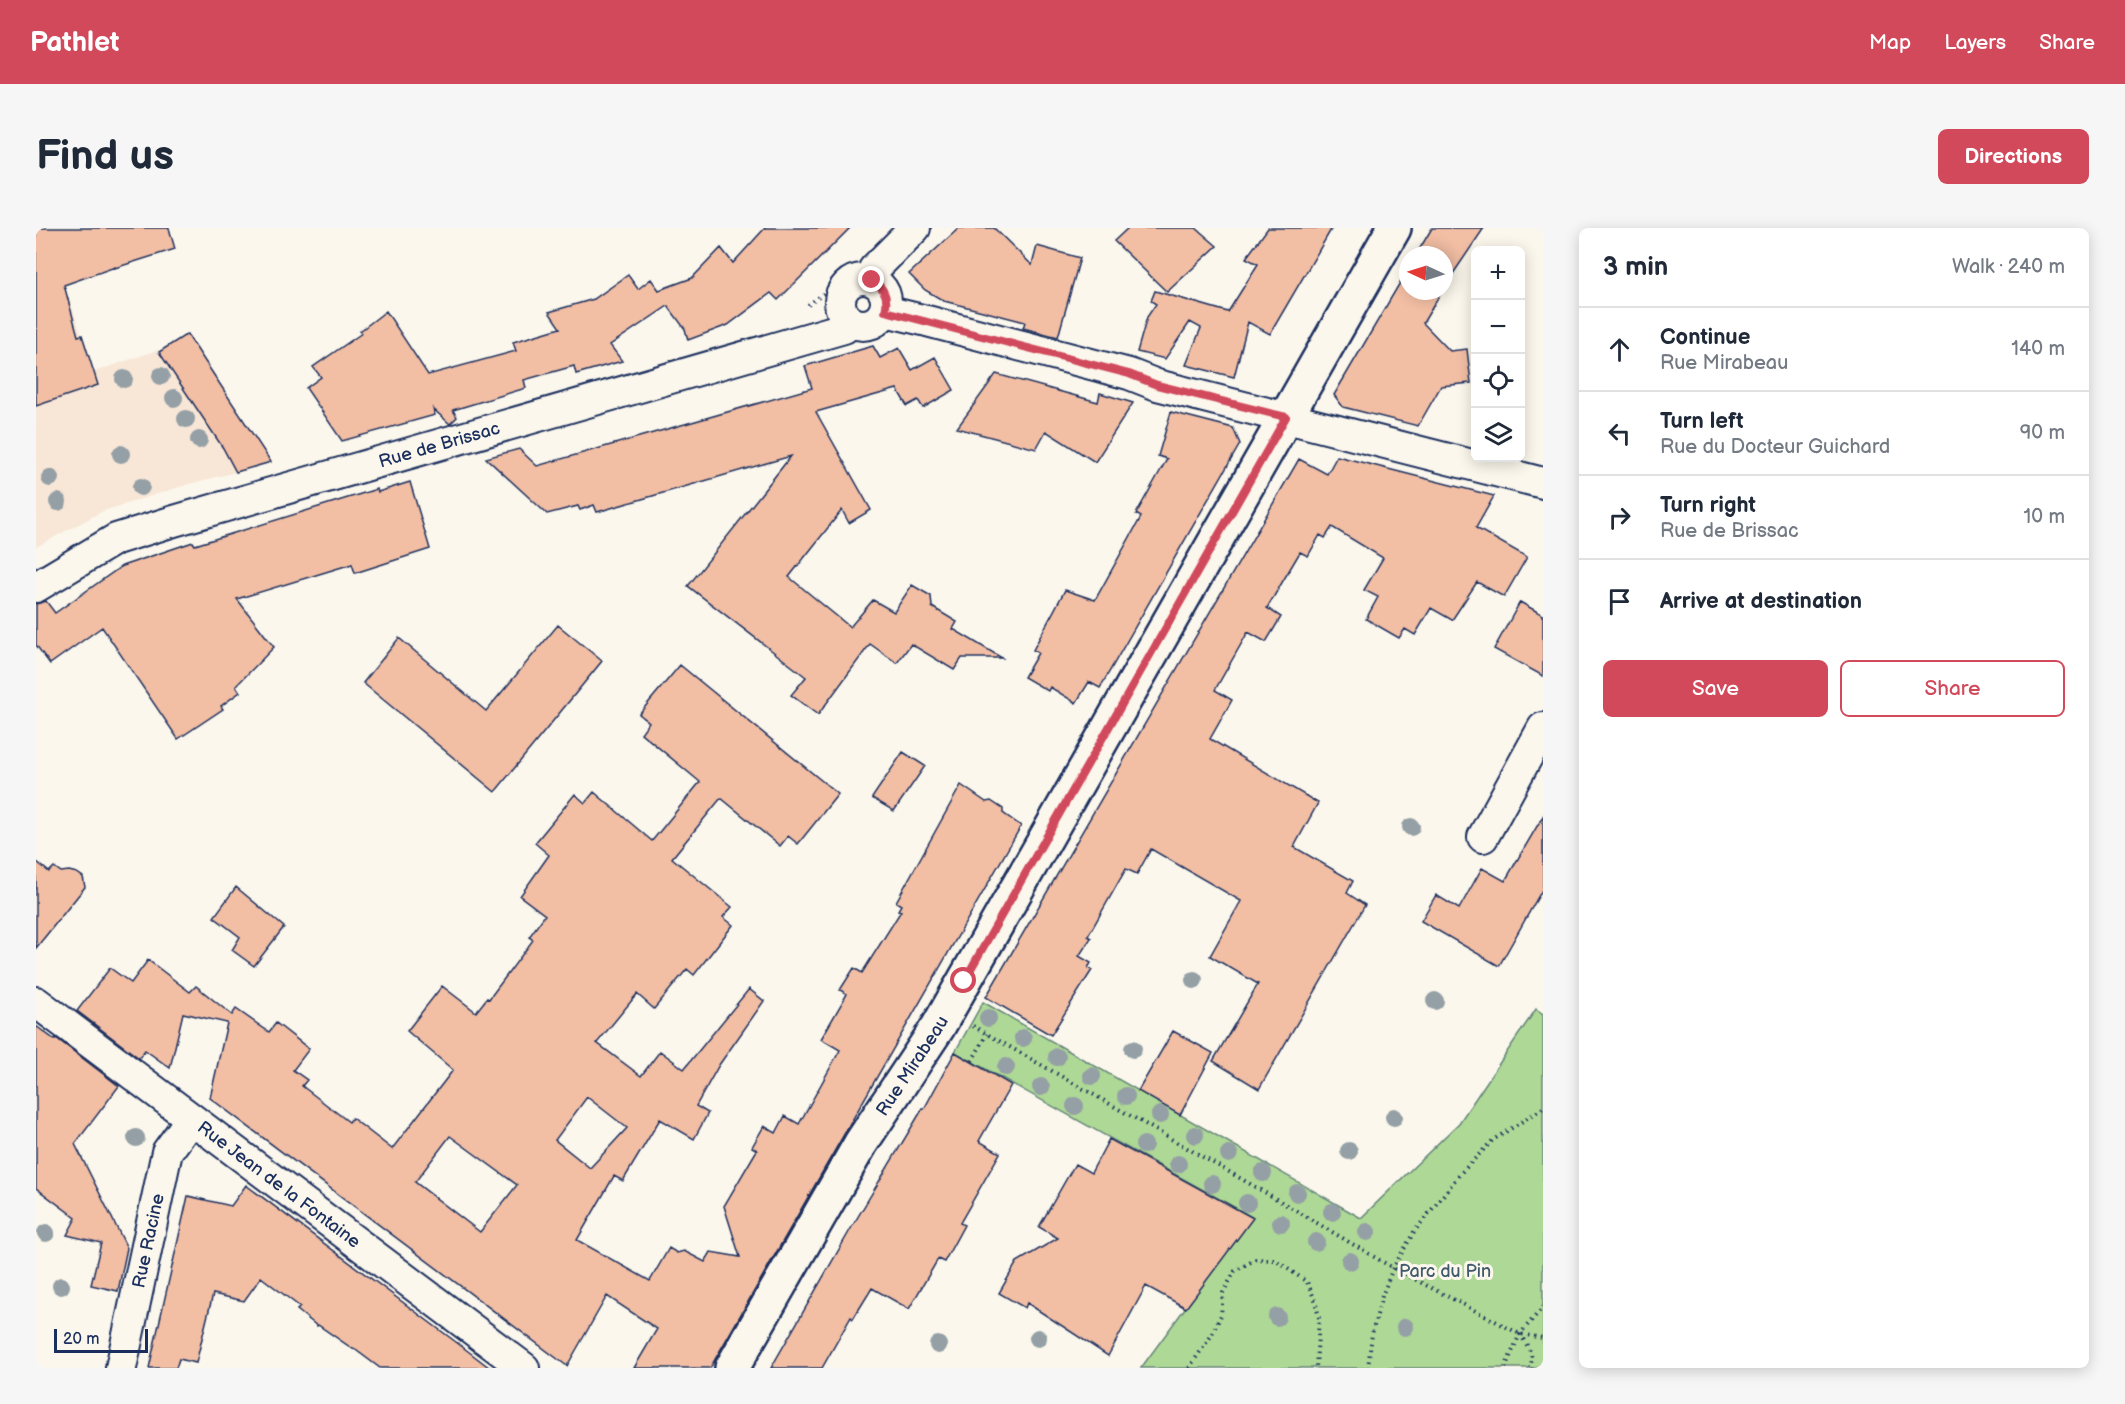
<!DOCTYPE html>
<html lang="en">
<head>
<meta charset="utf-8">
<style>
  :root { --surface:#fff; --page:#f6f6f7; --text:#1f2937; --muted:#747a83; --line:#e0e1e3; --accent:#d1495b }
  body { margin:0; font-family:"Balsamiq Sans",sans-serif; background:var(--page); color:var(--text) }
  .controls { position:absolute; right:18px; top:18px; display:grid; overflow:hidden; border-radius:9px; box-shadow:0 3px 15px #0003 }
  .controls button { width:54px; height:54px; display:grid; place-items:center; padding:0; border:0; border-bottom:2px solid var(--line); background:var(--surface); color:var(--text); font:30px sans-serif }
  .compass { position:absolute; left:1363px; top:18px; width:54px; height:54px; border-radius:50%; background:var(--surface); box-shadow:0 3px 15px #0003; rotate:274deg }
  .scale { position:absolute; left:18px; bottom:15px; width:94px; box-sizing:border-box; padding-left:6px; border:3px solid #1b2f5e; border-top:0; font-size:16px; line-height:21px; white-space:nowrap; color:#1b2f5e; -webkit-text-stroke:4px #fbf7ec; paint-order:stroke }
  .stop { position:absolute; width:18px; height:18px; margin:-14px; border:4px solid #d1495b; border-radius:50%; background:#fff }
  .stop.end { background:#d1495b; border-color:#fff; box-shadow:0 2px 6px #0008 }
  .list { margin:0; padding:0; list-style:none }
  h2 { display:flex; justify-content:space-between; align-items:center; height:78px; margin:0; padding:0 24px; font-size:26px }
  h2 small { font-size:20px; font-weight:400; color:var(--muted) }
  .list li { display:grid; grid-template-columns:39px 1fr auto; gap:18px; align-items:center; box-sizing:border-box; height:84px; padding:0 24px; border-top:2px solid var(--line) }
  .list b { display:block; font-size:22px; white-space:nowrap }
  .list p { margin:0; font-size:20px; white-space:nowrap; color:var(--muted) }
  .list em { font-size:20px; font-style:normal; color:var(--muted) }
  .actions { display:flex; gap:12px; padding:18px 24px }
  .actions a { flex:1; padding:14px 0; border:2px solid var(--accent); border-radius:9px; text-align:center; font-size:21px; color:var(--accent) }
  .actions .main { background:var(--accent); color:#fff }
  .icon { flex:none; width:33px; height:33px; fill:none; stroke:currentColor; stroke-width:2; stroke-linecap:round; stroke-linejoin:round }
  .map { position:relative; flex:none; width:1507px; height:1140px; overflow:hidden; border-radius:9px }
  header { display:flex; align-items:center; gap:36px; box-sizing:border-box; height:84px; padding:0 30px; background:var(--accent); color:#fff }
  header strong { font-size:28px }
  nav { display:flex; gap:33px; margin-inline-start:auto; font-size:21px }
  .intro { display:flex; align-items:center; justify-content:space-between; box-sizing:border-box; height:144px; padding:0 36px }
  h1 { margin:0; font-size:42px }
  .button { padding:15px 27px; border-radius:9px; background:var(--accent); color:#fff; font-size:21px; font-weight:700 }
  main { display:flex; gap:36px; padding:0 36px }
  aside { flex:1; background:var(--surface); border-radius:9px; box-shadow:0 3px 15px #0003 }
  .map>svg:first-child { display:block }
  .built { fill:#f8e6d6 }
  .green { fill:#aed895; stroke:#64847a; stroke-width:1.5 }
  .building { fill:#f2bea4; stroke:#1b2f5e; stroke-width:1.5; fill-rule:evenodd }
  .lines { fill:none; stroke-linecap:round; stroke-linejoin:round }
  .minor-casing { stroke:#1b2f5e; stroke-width:34 }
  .tertiary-casing { stroke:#1b2f5e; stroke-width:38 }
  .path { stroke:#1b2f5e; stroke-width:4; stroke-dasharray:1.5 4.5; stroke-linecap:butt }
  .minor { stroke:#fbf7ec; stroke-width:30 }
  .tertiary { stroke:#fbf7ec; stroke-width:33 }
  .tree { fill:#94a0a6 }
  .route { stroke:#d1495b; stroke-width:8 }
  .labels { text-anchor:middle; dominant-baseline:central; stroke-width:6; stroke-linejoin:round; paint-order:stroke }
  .street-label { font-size:18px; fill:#1b2f5e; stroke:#fbf7ec }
  .park-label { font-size:18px; fill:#40596c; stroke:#fbf7ec }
</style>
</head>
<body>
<header>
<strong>Pathlet</strong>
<nav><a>Map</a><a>Layers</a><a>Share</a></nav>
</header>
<div class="intro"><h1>Find us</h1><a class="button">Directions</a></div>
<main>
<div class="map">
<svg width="1507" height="1140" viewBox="0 0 1507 1140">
  <rect width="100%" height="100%" fill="#fbf7ec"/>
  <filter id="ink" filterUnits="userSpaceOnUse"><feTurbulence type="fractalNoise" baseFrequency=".0167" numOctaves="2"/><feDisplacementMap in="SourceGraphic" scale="12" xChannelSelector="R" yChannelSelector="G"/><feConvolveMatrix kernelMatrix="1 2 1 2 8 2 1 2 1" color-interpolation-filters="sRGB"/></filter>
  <g filter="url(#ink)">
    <!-- built -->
    <path class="built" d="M0,0H9L58,144L122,122L187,220L200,244L153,256L67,283L0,319Z"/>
    <!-- green -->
    <path class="green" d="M947,774L1325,990L1423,895L1500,781L1507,786V1140H1105L1216,989L919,824Z"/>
    <!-- building -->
    <path class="building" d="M0,0H133L139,21L79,40V39L28,57L42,108L46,107L62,157L0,178Z
      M729,0H814L742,72L735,65L692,97L652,112L649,101L632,78L574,117L586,133L540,146L538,138L488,152L490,160L417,182L421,189L414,196L397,181L399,187L306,213L270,160L285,149L277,139L326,105L324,103L350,83L392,147L480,123L477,114L524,100L513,84L558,71L592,47L602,61L615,51L623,62L656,50L685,20L697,35Z
      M923,0H958L996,37L1001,18L1044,30L1022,109L987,100L989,94L908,73L889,62L873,46Z
      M1092,0H1160L1181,18L1131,64L1078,13Z
      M1232,0H1296L1234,106L1212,94L1198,149L1150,137L1165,100L1154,94L1129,131L1101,124L1111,89L1120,76L1115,73L1119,63L1192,84L1222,36L1210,30Z
      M1396,0H1448L1408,59V27H1380Z
      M1372,41V63H1406L1387,95L1414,123L1431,121L1435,155L1405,158L1382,198L1307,179L1298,167Z
      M151,106L235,234L200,244L187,220L123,124Z
      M837,118L844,130L863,120L876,142L899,129L918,162L887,180L882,172L871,178L861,161L780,184L835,282L813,295L806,282L753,349L814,399L837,372L858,384L876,357L895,368L896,379L921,394L917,401L966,430H926L918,442L875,416L861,435L834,416L782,487L755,467L770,449L652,358L755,228L561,284L558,277L544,282L542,278L511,286L450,230L483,221L501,238L776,160L769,138Z
      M960,146L1062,174L1064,165L1097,175L1059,234L1010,203L1000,221L921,200Z
      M1135,184L1197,200L1204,216L1064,460L1053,454L1040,475L1014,459L1012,463L988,449L1002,425L997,422L1029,362L1059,372L1105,289L1100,286L1131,231L1122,228Z
      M1301,228L1458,268L1440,300L1491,329L1468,369L1441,354L1416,392L1395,380L1379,407L1369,401L1363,410L1330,391L1342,369L1328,362L1347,330L1296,299L1289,310L1284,307L1272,328L1264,324L1231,380L1245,389L1230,414L1212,404L1179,462L1196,472L1174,511L1282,575L1258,619L1317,653L1311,665L1329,677L1223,861L1177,833L1222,756L1174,728L1205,673L1115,621L1101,646L1090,641L1052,708L1055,710L1043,728L1055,735L1052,740L1056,742L1015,807L950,769L1263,231L1291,246Z
      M374,254L394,321L319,345L316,336L201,371L238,419L200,458L204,464L185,478L187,481L142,511L66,399L14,436L0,417V376L10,373L19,385L86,338L157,314L159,317L341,261L342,264Z
      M1484,374L1507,387V448L1458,421Z
      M522,397L566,433L459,564L327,455L363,410L450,483Z
      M644,437L802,566L762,616L752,608L744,618L685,570L636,630L696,679L687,689L697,697L658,747L651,741L618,781L601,766L561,815L605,848L624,823L648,841L713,761L728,773L683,837L660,878L672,885L658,911L624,891L587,953L578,948L541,1012L614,1053L633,1020L641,1025L648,1023L669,1034L675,1024L704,1029L688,978L721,922L716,919L728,898L740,905L749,888L763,896L804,822L785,811L811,766L804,762L818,740L826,745L865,683L862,682L865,677L860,674L925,557L950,574L955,573L967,581V585L985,598L674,1140H598L621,1101L571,1068L531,1138L174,870L191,795L147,785L134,840L109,822L103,830L41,783L74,740L95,755L112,732L154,764L160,758L196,787L200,781L233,804L240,795L273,821L257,842L271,852L266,858L313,894L316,890L356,921L417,842L371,803L406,758L440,784L451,770L453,771L497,712L493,709L509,687L484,668L513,627L499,615L539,566L549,575L558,564L616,613L664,554L605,505L613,494L603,486ZM551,869L591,900L554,940L519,912ZM414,908L481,957L444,1004L379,954Z
      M867,524L889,538L858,583L836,570Z
      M1507,588V660L1463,738L1385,693L1400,667L1423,681L1446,640L1469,653Z
      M0,633L13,644L18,639L25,644L33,643L41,645L47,649L49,659L0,720Z
      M200,659L248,699L218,738L196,722L204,709L178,689Z
      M0,798L19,812L20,810L83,858L39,916L91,1020L82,1063L55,1057L65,1015L31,1007L40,990L0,960Z
      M1137,803L1177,825L1144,887L1102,863Z
      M919,824L975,857L943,913L964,925L924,995L928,997L908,1034L902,1031L873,1081L836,1060L817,1091L815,1089L786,1140H735L817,997L887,880L888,881Z
      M1073,911L1217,990L1150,1080L1110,1058L1072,1128L991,1075L989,1080L963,1065L981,1034L1022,1010L1003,999L1039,936L1055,945Z
      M210,957L424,1117L454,1140H344L317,1120V1121L282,1097L281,1098L261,1082L264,1079L225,1049L208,1073L177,1066L160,1135L143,1131L140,1140H113L152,968L195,978Z"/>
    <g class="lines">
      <defs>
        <g id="minor">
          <circle cx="827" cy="74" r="23"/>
          <path d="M836,52L838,41L879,0"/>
          <path d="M849,83L891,93L1093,146L1121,157L1507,255"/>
          <path id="s1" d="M0,359L80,311L138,293L808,100L815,94"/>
          <path d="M1447,609L1507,500"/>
          <path id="s2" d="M0,774L488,1140"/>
          <path id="s3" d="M85,1140L129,933L131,924L155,891"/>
        </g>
        <g id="tertiary">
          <path id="s4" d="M696,1140L825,915L902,799L1358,0"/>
        </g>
      </defs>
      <!-- minor casing -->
      <use href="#minor" class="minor-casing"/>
      <!-- tertiary casing -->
      <use href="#tertiary" class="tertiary-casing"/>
      <!-- path -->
      <path class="path" d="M772,77L794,61L808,60
        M937,798L1237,969L1357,1040L1484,1106L1507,1110
        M936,833L951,806
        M1484,1106C1491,1117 1499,1127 1494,1140
        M1153,1140L1175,1108L1185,1087L1187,1065L1199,1043L1220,1031L1239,1032L1271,1054L1279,1072L1283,1090L1280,1140
        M1332,1140L1336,1106L1346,1068L1357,1040L1378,1004L1424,946L1457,912L1507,880
        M1469,1140L1484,1106L1507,1079"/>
      <!-- minor -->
      <use href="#minor" class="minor"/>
      <!-- tertiary -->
      <use href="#tertiary" class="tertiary"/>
    </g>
    <!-- trees -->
    <g class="tree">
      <circle cx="125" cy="148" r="9"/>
      <circle cx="88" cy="151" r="9"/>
      <circle cx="138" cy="170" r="9"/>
      <circle cx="150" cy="191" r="9"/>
      <circle cx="163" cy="212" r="9"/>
      <circle cx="85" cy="226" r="9"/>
      <circle cx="14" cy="250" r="9"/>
      <circle cx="105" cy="259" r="9"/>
      <circle cx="22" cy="274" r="9"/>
      <circle cx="1375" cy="599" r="9"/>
      <circle cx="1158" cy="752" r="9"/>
      <circle cx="1399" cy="773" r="9"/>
      <circle cx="952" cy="790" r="9"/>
      <circle cx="987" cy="810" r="9"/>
      <circle cx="1097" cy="821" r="9"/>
      <circle cx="1021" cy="829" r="9"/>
      <circle cx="970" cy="839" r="9"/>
      <circle cx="1056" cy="848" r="9"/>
      <circle cx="1005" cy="859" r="9"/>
      <circle cx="1090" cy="868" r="9"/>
      <circle cx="1039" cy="878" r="9"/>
      <circle cx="1124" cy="887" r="9"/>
      <circle cx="1358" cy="889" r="9"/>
      <circle cx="1159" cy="907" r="9"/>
      <circle cx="100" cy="910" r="9"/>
      <circle cx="1108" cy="917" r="9"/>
      <circle cx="1313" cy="923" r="9"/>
      <circle cx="1193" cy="926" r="9"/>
      <circle cx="1142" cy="936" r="9"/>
      <circle cx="1227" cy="945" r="9"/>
      <circle cx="1176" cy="956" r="9"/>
      <circle cx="1261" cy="965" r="9"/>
      <circle cx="1211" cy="975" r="9"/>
      <circle cx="1296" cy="984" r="9"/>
      <circle cx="1245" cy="995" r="9"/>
      <circle cx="1331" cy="1004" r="9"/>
      <circle cx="10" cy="1005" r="9"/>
      <circle cx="1280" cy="1014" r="9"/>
      <circle cx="1314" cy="1033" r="9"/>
      <circle cx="25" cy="1058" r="9"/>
      <circle cx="1241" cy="1089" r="9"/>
      <circle cx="1369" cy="1099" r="9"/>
      <circle cx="1002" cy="1110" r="9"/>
      <circle cx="902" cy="1117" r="9"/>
    </g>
  </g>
  <g class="lines" filter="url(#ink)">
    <!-- route -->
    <path class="route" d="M836,52C848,59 853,70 849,83L1093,146L1121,157L1250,189L928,753"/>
  </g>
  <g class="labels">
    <!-- street labels -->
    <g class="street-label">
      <text stroke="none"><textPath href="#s1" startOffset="430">Rue de Brissac</textPath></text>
      <text stroke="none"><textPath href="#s4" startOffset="352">Rue Mirabeau</textPath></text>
      <text stroke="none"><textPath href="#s2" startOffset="304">Rue Jean de la Fontaine</textPath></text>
      <text stroke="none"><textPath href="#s3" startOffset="130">Rue Racine</textPath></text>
    </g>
    <!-- park labels -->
    <g class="park-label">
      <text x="1409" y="1043">Parc du Pin</text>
    </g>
  </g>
</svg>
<div class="controls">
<button>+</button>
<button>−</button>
<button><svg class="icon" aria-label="locate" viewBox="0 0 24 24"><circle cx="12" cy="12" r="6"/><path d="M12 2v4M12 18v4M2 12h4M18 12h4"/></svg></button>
<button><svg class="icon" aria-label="layers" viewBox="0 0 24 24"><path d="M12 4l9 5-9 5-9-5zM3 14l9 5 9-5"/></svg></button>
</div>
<svg class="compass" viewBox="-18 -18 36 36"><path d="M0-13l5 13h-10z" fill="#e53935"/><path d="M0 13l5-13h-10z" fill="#747a83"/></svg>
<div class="scale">20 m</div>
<div class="stop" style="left:928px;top:753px"></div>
<div class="stop end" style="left:836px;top:52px"></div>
</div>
<aside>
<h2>3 min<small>Walk · 240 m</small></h2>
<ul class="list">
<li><svg class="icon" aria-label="ahead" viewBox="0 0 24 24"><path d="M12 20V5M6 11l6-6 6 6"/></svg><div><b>Continue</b><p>Rue Mirabeau</p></div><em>140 m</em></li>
<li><svg class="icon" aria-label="left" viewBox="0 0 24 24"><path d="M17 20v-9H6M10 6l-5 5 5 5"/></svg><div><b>Turn left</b><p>Rue du Docteur Guichard</p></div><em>90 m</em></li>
<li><svg class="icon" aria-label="right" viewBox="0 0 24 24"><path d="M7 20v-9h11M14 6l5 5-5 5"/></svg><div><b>Turn right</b><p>Rue de Brissac</p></div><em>10 m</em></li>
<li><svg class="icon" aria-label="arrive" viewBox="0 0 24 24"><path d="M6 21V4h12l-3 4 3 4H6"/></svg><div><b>Arrive at destination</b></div></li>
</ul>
<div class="actions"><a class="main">Save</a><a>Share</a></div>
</aside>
</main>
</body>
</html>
